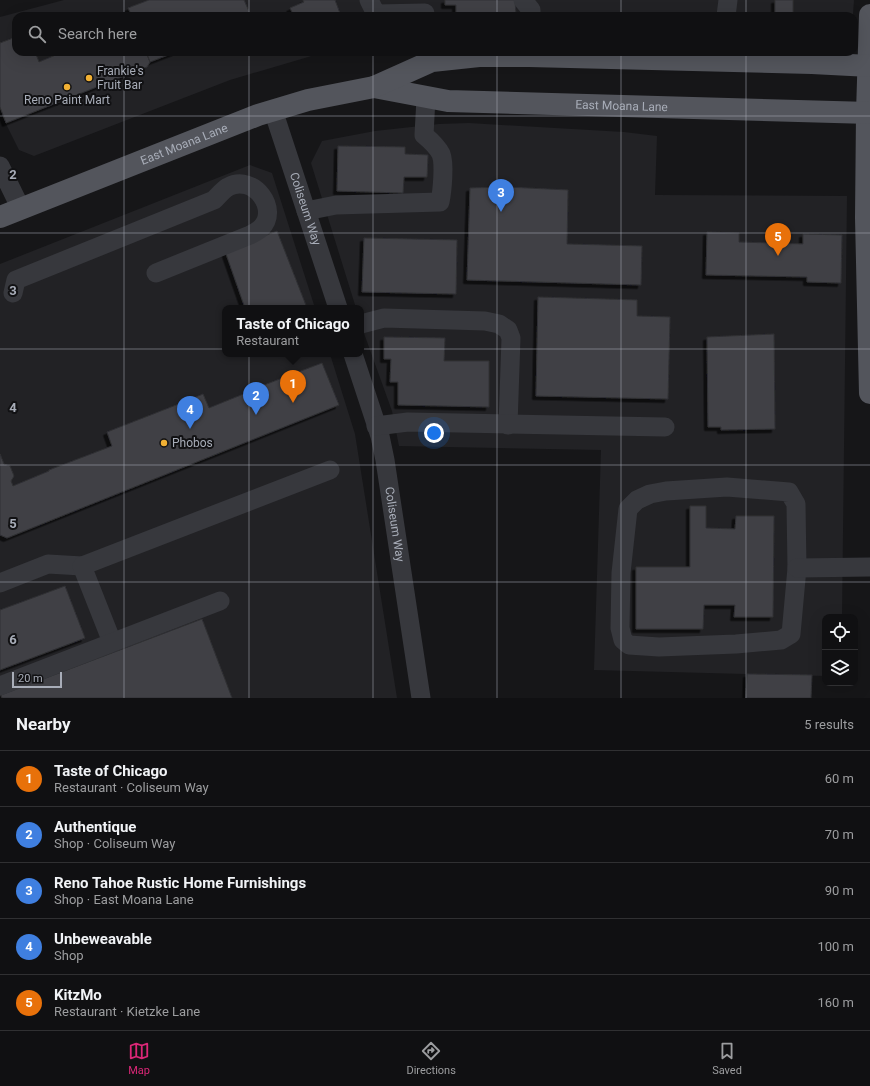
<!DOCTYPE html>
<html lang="en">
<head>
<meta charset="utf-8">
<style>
  :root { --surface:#101012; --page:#1e1e20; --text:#f1f3f6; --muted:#9c9d9f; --line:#303032; --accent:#db2777 }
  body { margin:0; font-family:Roboto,sans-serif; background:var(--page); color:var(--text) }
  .controls { position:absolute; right:12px; bottom:12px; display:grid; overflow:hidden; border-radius:8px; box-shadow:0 4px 16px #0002 }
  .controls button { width:36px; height:36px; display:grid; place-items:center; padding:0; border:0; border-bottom:1px solid var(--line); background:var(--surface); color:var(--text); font:20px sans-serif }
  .scale { position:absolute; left:12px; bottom:10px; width:50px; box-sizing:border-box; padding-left:4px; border:2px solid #a8adb8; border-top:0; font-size:11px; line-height:14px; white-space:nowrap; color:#a8adb8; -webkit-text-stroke:3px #111113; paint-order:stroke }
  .you { position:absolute; left:434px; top:433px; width:14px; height:14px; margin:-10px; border:3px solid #fff; border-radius:50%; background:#1a73e8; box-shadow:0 0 0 6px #1a73e833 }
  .badge { display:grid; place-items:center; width:26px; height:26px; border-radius:50%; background:var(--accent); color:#fff; font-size:13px; font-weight:700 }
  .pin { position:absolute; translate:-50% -33px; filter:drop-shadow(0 1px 2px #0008) }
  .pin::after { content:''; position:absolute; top:21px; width:14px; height:12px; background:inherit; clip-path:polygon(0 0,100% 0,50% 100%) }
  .popup { position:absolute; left:222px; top:305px; width:142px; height:52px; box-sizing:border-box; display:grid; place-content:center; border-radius:8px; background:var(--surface); filter:drop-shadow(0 1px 3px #0005); font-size:13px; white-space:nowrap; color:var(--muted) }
  .popup b { font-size:15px; color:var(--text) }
  .popup::after { content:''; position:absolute; left:50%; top:100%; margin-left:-8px; border:8px solid transparent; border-top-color:var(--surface) }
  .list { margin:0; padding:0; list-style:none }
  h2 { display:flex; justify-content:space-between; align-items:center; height:52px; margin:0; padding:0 16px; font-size:17px }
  h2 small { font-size:13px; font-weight:400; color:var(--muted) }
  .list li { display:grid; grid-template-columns:26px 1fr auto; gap:12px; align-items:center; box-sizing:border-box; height:56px; padding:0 16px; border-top:1px solid var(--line) }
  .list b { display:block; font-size:15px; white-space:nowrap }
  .list p { margin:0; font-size:13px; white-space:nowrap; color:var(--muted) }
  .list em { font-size:13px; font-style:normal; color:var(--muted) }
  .icon { flex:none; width:22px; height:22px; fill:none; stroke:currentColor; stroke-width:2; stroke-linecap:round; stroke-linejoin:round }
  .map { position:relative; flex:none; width:870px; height:698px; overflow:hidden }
  .search { position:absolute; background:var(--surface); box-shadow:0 4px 16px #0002; left:12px; right:12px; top:12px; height:44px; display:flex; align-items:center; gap:10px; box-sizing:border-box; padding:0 14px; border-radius:12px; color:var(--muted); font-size:15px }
  .sheet { height:332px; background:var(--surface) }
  nav { display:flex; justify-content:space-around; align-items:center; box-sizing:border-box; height:56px; border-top:1px solid var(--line); background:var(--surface); font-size:11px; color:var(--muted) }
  nav a { display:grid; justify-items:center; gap:2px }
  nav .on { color:var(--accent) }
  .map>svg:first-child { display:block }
  .built { fill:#222225 }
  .building { fill:#404145; stroke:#303034; filter:url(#shadow) }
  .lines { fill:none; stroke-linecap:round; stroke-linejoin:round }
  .minor { stroke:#37383d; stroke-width:19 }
  .major { stroke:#53555c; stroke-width:22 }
  .grid { fill:none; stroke:#a8adb8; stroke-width:1; stroke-opacity:0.55 }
  .poi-dot { fill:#f2b134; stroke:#111113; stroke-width:1.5 }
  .labels { text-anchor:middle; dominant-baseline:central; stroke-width:4; stroke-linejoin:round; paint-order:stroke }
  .poi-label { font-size:12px; fill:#a8adb8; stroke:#111113; text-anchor:start }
  .street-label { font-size:12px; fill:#a8adb8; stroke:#111113 }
  .grid-label { font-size:13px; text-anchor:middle; font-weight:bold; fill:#a8adb8; stroke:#111113; stroke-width:4; stroke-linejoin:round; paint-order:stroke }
</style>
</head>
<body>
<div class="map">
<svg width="870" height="698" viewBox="0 0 870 698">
  <defs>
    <filter id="shadow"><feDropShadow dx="-3.5" dy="3.5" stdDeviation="0" flood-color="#0009"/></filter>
  </defs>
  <rect width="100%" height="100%" fill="#161618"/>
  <!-- built -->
  <path class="built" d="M64,0H854L853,14L851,16H16V52H325L230,80L34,156L19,150L0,112V17Z
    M469,123L624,132L657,136L655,195L847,196L842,617H825V676L594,670L601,450L399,446L392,411L361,325V308H356L311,163L322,141L375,131L439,124Z
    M250,165L272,173L315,308H225V354H330L355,434L397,698H0V264Z"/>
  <!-- building -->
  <path class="building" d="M149,0H244L251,16H132L128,8Z
    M303,0H335L341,16H294L290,8L304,2Z
    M445,0H515L516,16H456V5H445Z
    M775,0H793V16H775Z
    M16,37V52H35L39,62L63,52H146L150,62L147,67L6,123L0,107V43Z
    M146,52H176L150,62Z
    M338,146L405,147V154L428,155L427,177H404L403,193L337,191Z
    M506,187L568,190L567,244L642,246L641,285L467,280L470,188Z
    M277,231L307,308H245L225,251Z
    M707,232L739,233V242L803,244V234L842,235L841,283L807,282V277L706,275Z
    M364,238L457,240L456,294L362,292Z
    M538,297L637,300V316L670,317L668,399L536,396Z
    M774,334L775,429L721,430V427H708L707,337Z
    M384,337L445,338L444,361H489V407L398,405V382H390L391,359H384Z
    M322,363L339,405L7,538L0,535V454L4,464L10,466L14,476L11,481L13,486L49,471V470L112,446L107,432L184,402L203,394L209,408L251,391V390Z
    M690,506H706V528L735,529L736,516H774L773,617H734L735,605H704L703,629H636V567H690Z
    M65,586L85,638L0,670V610Z
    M202,619L232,698H2L1,695Z
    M747,674L812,675L811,698H746Z"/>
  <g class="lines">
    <!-- minor -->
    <g class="minor">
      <path d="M369,0L376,14L425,13"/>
      <path d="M523,0L531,10V16"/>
      <path d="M726,16L728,0"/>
      <path id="s1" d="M273,110L338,308"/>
      <path d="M0,166L21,209"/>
      <path d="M306,211L336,205L440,202C442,192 445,164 441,154C437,146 430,140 424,135L426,98"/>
      <path d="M13,293L16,280L214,200C218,196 223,190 228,187C254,173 280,210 261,228C258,231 254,233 250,235L156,273"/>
      <path d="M361,324L384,318L485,321L499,324L508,330L511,338L508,425"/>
      <path id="s2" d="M353,354L380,436L385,460L421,698"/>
      <path d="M376,426L408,422L665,427"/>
      <path d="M727,487L789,492L796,504L797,568L791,634L781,640L736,644L659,647L629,645L623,640L620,628L621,573L628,509L637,500L650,494L666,491Z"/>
      <path d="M797,568L870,567"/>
      <path d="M0,583L48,564L82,566"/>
      <path d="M112,642L82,566L330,470"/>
      <path d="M0,686L220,601"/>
    </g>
    <!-- major -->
    <g class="major">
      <path d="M870,15L867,113L866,218L870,393"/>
      <path id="s3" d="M374,87L448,101L870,113"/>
      <path id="s4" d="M0,217L258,115L308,100L374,87L432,61L479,56H529L812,63L870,66"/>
    </g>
  </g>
  <!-- grid -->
  <path class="grid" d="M124,0V16M249,0V16M373,0V16M497,0V16M621,0V16M746,0V16M124,52V698M249,52V698M373,52V698M497,52V698M621,52V698M746,52V698M0,116H870M0,233H870M0,349H870M0,465H870M0,582H870"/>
  <!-- markers -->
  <g class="poi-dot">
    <circle cx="89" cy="78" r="4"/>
    <circle cx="67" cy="87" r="4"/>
    <circle cx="164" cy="443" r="4"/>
  </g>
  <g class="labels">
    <!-- poi labels -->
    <g class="poi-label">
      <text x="97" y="71">Frankie's<tspan x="97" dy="14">Fruit Bar</tspan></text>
      <text x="67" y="100" text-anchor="middle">Reno Paint Mart</text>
      <text x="172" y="443">Phobos</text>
    </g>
    <!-- street labels -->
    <g class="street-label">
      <text stroke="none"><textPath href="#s3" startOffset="249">East Moana Lane</textPath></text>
      <text stroke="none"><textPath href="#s4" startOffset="198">East Moana Lane</textPath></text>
      <text stroke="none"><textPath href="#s1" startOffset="104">Coliseum Way</textPath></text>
      <text stroke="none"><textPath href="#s2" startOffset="176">Coliseum Way</textPath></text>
    </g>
  </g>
  <g class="grid-label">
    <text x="13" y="179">2</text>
    <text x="13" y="295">3</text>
    <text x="13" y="412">4</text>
    <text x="13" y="528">5</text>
    <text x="13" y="644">6</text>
  </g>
</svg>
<div class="controls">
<button><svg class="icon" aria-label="locate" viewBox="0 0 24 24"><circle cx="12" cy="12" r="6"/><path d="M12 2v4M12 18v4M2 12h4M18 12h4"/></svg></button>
<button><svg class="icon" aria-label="layers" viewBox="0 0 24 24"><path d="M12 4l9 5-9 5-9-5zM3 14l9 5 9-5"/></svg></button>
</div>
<div class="scale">20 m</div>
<div class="you"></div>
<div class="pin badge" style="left:293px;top:403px;background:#e8710a">1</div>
<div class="popup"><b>Taste of Chicago</b>Restaurant</div>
<div class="pin badge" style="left:256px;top:415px;background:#3f7fe0">2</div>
<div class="pin badge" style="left:501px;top:212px;background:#3f7fe0">3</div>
<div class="pin badge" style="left:190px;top:429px;background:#3f7fe0">4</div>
<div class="pin badge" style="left:778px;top:256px;background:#e8710a">5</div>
<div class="search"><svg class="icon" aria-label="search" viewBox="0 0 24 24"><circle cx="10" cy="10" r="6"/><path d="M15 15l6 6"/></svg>Search here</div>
</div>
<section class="sheet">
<h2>Nearby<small>5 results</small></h2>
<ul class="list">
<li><span class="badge" style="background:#e8710a">1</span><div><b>Taste of Chicago</b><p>Restaurant · Coliseum Way</p></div><em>60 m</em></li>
<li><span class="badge" style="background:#3f7fe0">2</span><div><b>Authentique</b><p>Shop · Coliseum Way</p></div><em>70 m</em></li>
<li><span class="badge" style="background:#3f7fe0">3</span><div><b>Reno Tahoe Rustic Home Furnishings</b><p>Shop · East Moana Lane</p></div><em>90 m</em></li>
<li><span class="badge" style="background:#3f7fe0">4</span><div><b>Unbeweavable</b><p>Shop</p></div><em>100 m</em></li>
<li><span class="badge" style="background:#e8710a">5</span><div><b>KitzMo</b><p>Restaurant · Kietzke Lane</p></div><em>160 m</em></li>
</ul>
</section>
<nav>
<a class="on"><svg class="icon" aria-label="map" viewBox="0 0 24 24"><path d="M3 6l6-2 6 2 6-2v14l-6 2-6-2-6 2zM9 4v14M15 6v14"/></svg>Map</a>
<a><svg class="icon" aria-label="directions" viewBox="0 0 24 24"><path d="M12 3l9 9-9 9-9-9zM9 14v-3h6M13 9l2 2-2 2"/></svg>Directions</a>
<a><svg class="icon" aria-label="saved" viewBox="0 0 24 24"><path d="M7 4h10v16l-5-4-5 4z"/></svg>Saved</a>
</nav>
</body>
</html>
